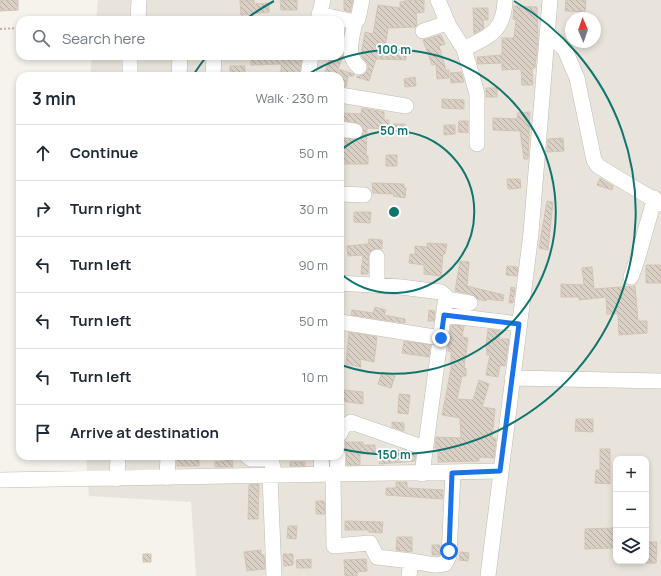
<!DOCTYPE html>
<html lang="en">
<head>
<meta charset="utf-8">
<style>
  :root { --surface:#fff; --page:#f2f2f3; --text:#1f2937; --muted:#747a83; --line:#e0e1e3 }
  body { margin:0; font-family:Manrope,sans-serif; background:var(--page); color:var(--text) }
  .controls { position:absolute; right:12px; bottom:12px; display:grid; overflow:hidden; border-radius:8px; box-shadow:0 2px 6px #0003 }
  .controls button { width:36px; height:36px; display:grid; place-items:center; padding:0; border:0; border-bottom:1px solid var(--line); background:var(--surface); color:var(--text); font:20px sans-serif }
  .compass { position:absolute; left:565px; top:12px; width:36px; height:36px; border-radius:50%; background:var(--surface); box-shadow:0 2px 6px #0003; rotate:358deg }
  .stop { position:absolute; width:12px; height:12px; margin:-9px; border:3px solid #1a73e8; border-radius:50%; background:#fff }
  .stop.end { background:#1a73e8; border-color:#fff; box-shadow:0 1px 4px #0008 }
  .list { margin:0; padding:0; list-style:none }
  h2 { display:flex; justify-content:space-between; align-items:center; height:52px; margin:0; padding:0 16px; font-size:17px }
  h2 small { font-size:13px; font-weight:400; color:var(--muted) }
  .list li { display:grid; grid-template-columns:26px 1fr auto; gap:12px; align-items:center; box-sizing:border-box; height:56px; padding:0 16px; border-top:1px solid var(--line) }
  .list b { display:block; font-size:15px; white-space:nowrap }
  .list em { font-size:13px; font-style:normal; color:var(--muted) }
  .icon { flex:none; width:22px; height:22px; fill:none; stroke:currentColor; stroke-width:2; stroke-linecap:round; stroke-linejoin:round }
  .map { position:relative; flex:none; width:661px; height:576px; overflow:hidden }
  .search { position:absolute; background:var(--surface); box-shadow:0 2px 6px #0003; left:16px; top:16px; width:328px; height:44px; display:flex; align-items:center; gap:10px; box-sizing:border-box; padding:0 14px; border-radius:12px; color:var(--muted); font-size:15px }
  .panel { position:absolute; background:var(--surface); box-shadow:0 2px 6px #0003; left:16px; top:72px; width:328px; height:388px; border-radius:12px }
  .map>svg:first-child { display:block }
  .residential { fill:#e9e4db; fill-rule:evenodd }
  .building { fill:url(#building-back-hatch); stroke:#d2c4b5 }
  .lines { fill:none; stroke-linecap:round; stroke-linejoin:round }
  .minor-casing { stroke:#c1b9af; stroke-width:16 }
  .path { stroke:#c2b4a1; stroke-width:2; stroke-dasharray:2 2; stroke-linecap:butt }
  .minor { stroke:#fff; stroke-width:15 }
  .route { stroke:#1a73e8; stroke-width:5 }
  .ring { fill:none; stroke:#0f766e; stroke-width:2 }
  .centre { fill:#0f766e; stroke:#fff; stroke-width:2 }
  .ring-label { font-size:12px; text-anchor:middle; font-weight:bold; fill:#0f766e; stroke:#fff; stroke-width:3.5; stroke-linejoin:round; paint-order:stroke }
</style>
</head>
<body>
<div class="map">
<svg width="661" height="576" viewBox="0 0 661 576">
  <defs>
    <pattern id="building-back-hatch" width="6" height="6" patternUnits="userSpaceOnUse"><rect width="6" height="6" fill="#dad0c5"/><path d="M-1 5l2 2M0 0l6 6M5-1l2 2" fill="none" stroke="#b3aaa1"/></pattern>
  </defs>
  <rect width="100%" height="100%" fill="#f6f2ec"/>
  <!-- residential -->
  <path class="residential" d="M98,0H661V576H196L191,502L89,496L86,456H340V76H90L92,56H340V20H96ZM571,18H595V42H571ZM616,459H646V561H616Z"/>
  <!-- building -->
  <path class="building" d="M2,0H18V10L0,11V1Z
    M240,0H254V4L269,3V12L241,15Z
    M280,0H297V10H281Z
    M344,0H353L350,12L344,10Z
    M411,0H424V12L416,13L417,25L415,27L388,28L385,49H406V60L376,59L369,81L356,77L365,74L368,69V65L361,55L365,32L373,34L378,5L400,8V2Z
    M566,0H586L585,12L565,11Z
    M514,6L537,7L538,40L535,68H532L533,85H522L521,69L502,70V63L478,64L477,57L502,55V38H514L516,20L513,19Z
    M473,8H488V20H483L484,28L474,34Z
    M340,28L344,29L342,45V55H340Z
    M441,35L445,44L439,46L446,70H449V78L437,79L436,64L432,65L423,40Z
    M251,56H302L299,76H281V64L251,65Z
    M330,56H343L338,69L354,74V76H348L346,87L340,86V76H324Z
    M230,66H245V76H230Z
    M461,72L464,82L451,83L450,73Z
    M415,77L416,86L405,87L404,79Z
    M486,88H497V97H486Z
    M442,99L464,100V109L442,108Z
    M362,108L384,112V120H389V129L367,128L366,156H368V164H342L343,142H340V138L358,139L364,132L360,124L342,120V113L361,114Z
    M530,112L528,159H524L520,131L493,130V118L518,119L517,113Z
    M459,121H468V133L458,132Z
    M393,124H405V133H393Z
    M444,125H455V134L444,135Z
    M563,138L564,151L547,152L548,139Z
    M386,155H397V166H386Z
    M600,178L613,186L612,190L597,185Z
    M507,179H520L521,188L508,189Z
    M372,183L404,184V188H406L405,198L393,196L394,194L373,193Z
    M547,201L553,202L548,250L539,248Z
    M354,212H371L370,223L354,222Z
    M369,239L382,240V249L377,248L369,252L368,274H361L363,255L348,256L347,246L368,244Z
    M427,243L447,244L445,254H443L441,276L424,274V265L409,263L410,254L415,255V246L427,247Z
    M460,261L469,262L467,286L504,295L503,301L487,299L486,301L478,299L471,294L455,291Z
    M646,265H661V283H646Z
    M507,266L518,267L517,276L506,275Z
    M592,267L594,289L635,286L638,321H647V333L619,335L618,314H607L606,297L579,300V297H561V284L584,285L582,268Z
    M511,287L515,288L513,303H509Z
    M375,307L386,310L384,315L405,319V323L351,315L352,310L373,313Z
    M429,310L435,311L434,321H428Z
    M451,325L464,326L462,337L468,338L464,368H466V376H462L457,399L473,400L479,380L489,384L482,407L495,409L492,438H496L494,458L479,457V461L438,462V448H435L436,437L461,438L460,418L442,415L451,369V352L448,351Z
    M488,329L500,331L499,339H509L505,366L500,365L498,377L486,375L490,355H487L486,345Z
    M349,332L377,337L374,362L360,359L361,367L346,364Z
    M404,341L430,345L429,357L402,353Z
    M382,372L395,376L391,388L378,384Z
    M344,390L363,392V404L342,401Z
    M399,394L410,395L408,414L398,413Z
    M576,419H593V432L575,431Z
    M392,422L404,423V431L392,427Z
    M345,442H363V445H375V453L360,454V465H347Z
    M600,449H610V484L595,483L596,470H600Z
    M405,450L416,454L415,461L380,464L379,452Z
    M177,456H199V466H177Z
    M232,460L233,467H215V462Z
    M290,462H305V466H290Z
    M396,482H407V488L443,490V499L386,495V488H396Z
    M259,484L258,519H248L249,485Z
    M316,501H324L325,514H316Z
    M345,521L383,522L382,533L369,532V530H345Z
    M288,526H297L296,539L287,538Z
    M613,528L614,548L585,549V529Z
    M397,537H412V552L396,550Z
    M646,542H657L656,563H646Z
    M432,545H440V555H432Z
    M261,550V555H264L265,569L247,571L244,552Z
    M460,552L469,553L468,561L459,560Z
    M143,554H151V562H143Z
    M283,554H293V565L284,566Z
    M311,559V568H297L296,560Z
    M366,559L367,571L357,572V576H345L344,560Z"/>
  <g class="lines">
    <defs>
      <path id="minor" d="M438,0L449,26L464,49L472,76L477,94V144
        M319,14L355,22L358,19L362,0
        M138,20L139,0
        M318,20L323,0
        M355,22C352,38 345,55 359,67
        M423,31L447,23
        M548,32L565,50L577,78L594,160L598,166L661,204
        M464,49C489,36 504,32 505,0
        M130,76V56
        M179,76L180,56
        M213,76L214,56
        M308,76L311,56
        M340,95L406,106
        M340,129L355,131
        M340,194L364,195
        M631,277C637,262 641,247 645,232C648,220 652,211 654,198
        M340,283L401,287L441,292L446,296L422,474
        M377,285V257
        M446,299L470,303
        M444,315L519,324
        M340,322L441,338
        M512,378L661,381
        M340,434L343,427L351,422L425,448
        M247,456L251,459H271L273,468L270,476L274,576
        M321,456L322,474
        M333,475L334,546L370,543L377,557L411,561
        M337,475L338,456
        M167,478L168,456
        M117,479L118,456
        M0,480L500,471
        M409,576L411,561L435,565L445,564L449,556L453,473
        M488,576L531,233L550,0"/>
    </defs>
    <!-- minor casing -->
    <use href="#minor" class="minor-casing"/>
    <!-- path -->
    <path class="path" d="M0,29L20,28"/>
    <!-- minor -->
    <use href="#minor" class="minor"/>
  </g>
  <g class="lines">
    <!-- route -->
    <path class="route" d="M441,338L444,315L519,324L500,471L452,473L449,551"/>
  </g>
  <!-- distance rings -->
  <g class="ring">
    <path d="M340 151A81 81 0 1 1 340 273"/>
    <path d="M307 75A162 162 0 1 1 341 365"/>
    <path d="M194 74A243 243 0 0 1 206 57M246 19A243 243 0 0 1 274 1M514 1A243 243 0 0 1 341 449"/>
  </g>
  <circle cx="394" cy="212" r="6" class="centre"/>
  <g class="ring-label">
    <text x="394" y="54">100 m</text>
    <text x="394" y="135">50 m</text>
    <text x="394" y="459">150 m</text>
  </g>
</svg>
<div class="controls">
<button>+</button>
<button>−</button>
<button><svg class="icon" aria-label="layers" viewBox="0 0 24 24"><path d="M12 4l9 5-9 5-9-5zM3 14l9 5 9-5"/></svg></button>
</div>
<svg class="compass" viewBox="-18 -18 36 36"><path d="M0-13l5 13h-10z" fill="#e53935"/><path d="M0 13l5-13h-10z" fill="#747a83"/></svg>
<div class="stop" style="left:449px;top:551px"></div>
<div class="stop end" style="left:441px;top:338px"></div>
<div class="search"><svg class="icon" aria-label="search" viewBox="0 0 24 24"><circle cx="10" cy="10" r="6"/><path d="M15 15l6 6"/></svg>Search here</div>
<section class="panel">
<h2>3 min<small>Walk · 230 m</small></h2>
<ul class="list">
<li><svg class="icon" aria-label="ahead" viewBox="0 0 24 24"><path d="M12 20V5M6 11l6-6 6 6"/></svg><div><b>Continue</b></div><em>50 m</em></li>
<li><svg class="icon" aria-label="right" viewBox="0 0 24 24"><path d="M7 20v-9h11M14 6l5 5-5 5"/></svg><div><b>Turn right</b></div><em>30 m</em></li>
<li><svg class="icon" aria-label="left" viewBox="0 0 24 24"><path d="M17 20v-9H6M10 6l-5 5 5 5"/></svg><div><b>Turn left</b></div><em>90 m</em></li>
<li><svg class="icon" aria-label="left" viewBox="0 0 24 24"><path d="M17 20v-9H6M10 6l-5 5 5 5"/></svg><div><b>Turn left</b></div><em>50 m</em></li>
<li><svg class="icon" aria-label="left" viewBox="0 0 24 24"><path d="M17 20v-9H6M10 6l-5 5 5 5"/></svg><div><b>Turn left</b></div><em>10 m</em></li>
<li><svg class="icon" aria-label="arrive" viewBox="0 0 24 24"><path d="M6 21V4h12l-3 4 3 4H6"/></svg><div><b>Arrive at destination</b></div></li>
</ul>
</section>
</div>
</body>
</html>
